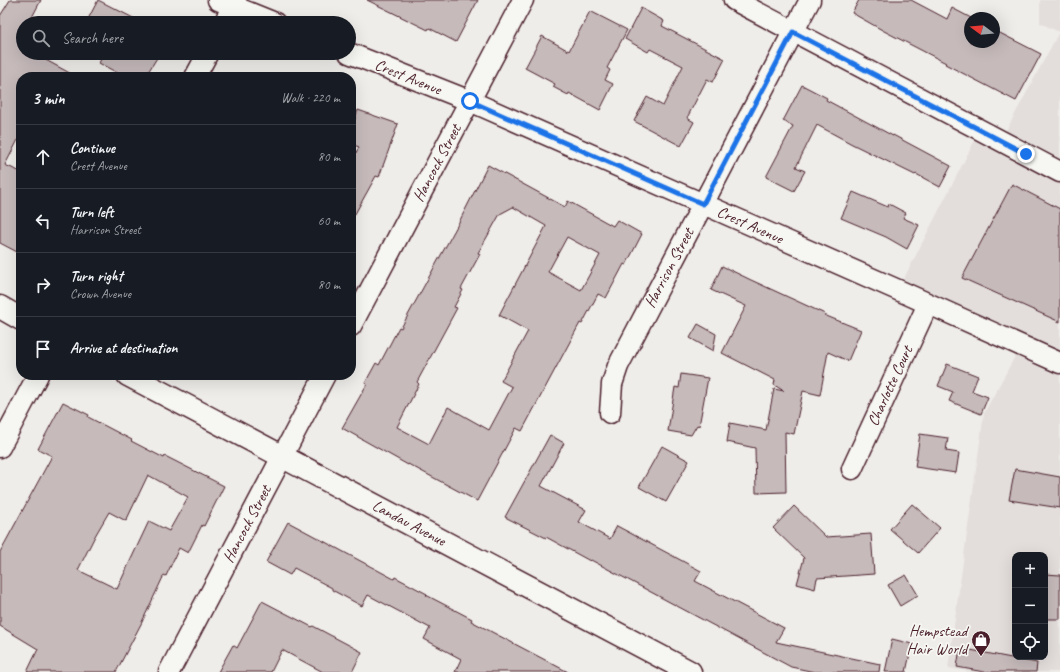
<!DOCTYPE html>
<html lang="en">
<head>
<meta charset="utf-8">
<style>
  :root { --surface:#171b24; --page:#242831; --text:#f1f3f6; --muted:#9ea1a6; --line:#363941 }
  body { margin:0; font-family:Caveat,sans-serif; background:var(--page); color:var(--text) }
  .controls { position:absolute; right:12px; bottom:12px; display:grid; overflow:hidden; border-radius:8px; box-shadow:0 4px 16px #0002 }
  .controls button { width:36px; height:36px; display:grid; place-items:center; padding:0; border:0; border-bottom:1px solid var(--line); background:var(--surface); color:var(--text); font:20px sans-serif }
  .compass { position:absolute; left:964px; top:12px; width:36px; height:36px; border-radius:50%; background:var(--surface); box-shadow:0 4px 16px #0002; rotate:286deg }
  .stop { position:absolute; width:12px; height:12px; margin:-9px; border:3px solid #1a73e8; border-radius:50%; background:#fff }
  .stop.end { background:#1a73e8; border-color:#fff; box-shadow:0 1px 4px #0008 }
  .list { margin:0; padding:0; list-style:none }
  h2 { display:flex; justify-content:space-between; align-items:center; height:52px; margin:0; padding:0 16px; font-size:17px }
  h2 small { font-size:13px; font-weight:400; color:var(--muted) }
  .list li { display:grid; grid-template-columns:26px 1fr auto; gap:12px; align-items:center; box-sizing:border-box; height:64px; padding:0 16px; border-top:1px solid var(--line) }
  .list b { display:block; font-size:15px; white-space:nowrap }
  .list p { margin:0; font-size:13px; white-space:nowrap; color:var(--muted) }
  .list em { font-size:13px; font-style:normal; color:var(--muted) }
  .icon { flex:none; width:22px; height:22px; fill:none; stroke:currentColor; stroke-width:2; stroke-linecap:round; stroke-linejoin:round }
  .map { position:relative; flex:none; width:1060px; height:672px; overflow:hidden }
  .search { position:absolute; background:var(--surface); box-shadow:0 4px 16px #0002; left:16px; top:16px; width:340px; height:44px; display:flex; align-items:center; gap:10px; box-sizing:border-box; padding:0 14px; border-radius:22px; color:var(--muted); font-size:15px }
  .panel { position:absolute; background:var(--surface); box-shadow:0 4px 16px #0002; left:16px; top:72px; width:340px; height:308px; border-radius:16px }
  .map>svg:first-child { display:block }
  .built { fill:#e3dedc; fill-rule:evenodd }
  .building { fill:#c6babb; stroke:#4a1f2b; fill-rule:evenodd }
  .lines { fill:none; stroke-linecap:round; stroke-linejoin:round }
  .minor-casing { stroke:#4a1f2b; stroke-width:23 }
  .tertiary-casing { stroke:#4a1f2b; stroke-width:25 }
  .minor { stroke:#f6f6f2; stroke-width:20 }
  .tertiary { stroke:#f6f6f2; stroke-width:22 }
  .route { stroke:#1a73e8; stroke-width:5 }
  .labels { text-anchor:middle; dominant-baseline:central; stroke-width:3.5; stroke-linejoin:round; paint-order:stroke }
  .street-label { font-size:16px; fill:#4a1f2b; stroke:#f6f6f2 }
  .poi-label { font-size:16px; fill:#4a1f2b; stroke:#f6f6f2; text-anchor:end }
</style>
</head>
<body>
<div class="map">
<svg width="1060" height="672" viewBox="0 0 1060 672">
  <rect width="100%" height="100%" fill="#efedea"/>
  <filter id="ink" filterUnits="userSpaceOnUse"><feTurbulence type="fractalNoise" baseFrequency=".025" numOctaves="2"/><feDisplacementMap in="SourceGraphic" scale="8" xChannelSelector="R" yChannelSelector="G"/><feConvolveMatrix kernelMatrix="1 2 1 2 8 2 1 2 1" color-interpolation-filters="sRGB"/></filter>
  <g filter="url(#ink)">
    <!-- built -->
    <path class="built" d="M1040,0H1060V672H971L948,668L984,413L1019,349L898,290L979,132L1000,142L1059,32L1040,23ZM1015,555H1045V657H1015Z"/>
    <!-- building -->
    <path class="building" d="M10,0H41L29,23H23V34L18,44L23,48V53H33L77,77H21V134L5,165L21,172V254L0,243V16Z
      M98,0L143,23H86Z
      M367,0H478L456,42L429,28L428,30Z
      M859,0H911L947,19L952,8L971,18H970V42H994V30L1041,54L1016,101L945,64L946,63L884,31L852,13Z
      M641,8L664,21L662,26L725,59L713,82L707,79L687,118L694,122L681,146L634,121L647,97L663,106L683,66L650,49L648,52L625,39Z
      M590,11L627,30L607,68L610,70L605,80L613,84L600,110L569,93L568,95L553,87L555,84L525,68L542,36L569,51Z
      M104,53H160L145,77H125L99,63Z
      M802,85L827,98L826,100L893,136V135L951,166L940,187L916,174L915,175L852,144L817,125L796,167L805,171L794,191L766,177L793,126L783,121Z
      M358,110L398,124L379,177L376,176L351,221V162L359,147L351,144V130Z
      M488,165L565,207L568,201L613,226L617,220L642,234L626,265L624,264L606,298L598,294L582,324L580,323L522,431L516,428L477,501L408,464V465L342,428L367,384L365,383L376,363L379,365L399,327L401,328L458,224ZM513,207L546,226L499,315L528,331L501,381L512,387L489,430L448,407L429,444L397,427L419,384L417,382L457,308L454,307L463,290L461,289L480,254L478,253L500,214ZM567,237L600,255L581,290L548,272Z
      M1012,184L1060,209V322L962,278Z
      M853,192L888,207L889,204L906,213L903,218L919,225L907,249L886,237L841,218Z
      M722,266L751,280L825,314L824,315L861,330L848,361L828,352L820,395L803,391L794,434L785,432L786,492L756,493L755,448L727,442L730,423L766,430L774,389L784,391L774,385L775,380L722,353L746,306L711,290Z
      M698,324L716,334L713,351L690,338Z
      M947,364L978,376L972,391L988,397L981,414L949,401L953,392L938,386Z
      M681,374L708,378L699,426L697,425L691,435L668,431L675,387L679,388Z
      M63,402L89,415L88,417L132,440L131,441L164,458L165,456L224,486L204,526L202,525L188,553L179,548L166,576L164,575L142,622L116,672H27L38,649L0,626V552L52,456L38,449ZM148,475L188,497L169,531L149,521L117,589L78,570L95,536L109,512L126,521Z
      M920,434L948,438L946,451L959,453L956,473L915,467Z
      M550,435L564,443L541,486L586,510L579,522L610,539L617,526L701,571L695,581L784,628L776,642L880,664L879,672H815L791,667L591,560L590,561L546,537V538L505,517Z
      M662,446L689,461L666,502L639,487Z
      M1015,469L1060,477V508L1009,500Z
      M912,504L940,528L918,553L890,529Z
      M794,506L826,537L871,534L874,574L817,578L815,589L797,584L804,558L773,528Z
      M288,522L394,579L395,577L427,594L426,595L472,619L471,621L568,672H455L461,659L424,639L430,628L368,595L362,606L332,590V588L294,568L290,575L266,562Z
      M1045,574L1060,575V619H1045Z
      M906,575L918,595L900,606L888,585Z
      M262,601L312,627L313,626L362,652L352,672H323L282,650L271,672H218L233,645L237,648Z
      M892,639L912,644L906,672H885Z
      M960,648L1037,663L1036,672H984L957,667Z"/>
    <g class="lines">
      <defs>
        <path id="minor" d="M218,0L275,23
          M734,0L1060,172
          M224,23L236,0
          M349,53L470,101L898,290L1060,363
          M195,77L208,53
          M351,326L523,0
          M610,413L612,384L618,366L810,0
          M0,447L38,375
          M852,469L928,304
          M169,672L325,375"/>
        <path id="tertiary" d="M0,307L21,319
          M128,375L690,672"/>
      </defs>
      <!-- minor casing -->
      <use href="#minor" class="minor-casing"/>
      <!-- tertiary casing -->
      <use href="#tertiary" class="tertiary-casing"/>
      <!-- minor -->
      <use href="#minor" class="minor"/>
      <!-- tertiary -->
      <use href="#tertiary" class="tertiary"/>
    </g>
  </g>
  <g class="lines" filter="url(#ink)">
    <!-- route -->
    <path class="route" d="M470,101L703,204L793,32L1026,154"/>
  </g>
  <!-- icons -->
  <defs>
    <symbol id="shop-pin" viewBox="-11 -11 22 30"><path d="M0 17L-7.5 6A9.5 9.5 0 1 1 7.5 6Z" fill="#4a1f2b" stroke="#f6f6f2"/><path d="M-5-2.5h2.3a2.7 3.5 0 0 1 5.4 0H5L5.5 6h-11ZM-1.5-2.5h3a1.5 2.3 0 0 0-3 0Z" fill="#fff"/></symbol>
  </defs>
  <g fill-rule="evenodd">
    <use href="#shop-pin" x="970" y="629" width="22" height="30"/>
  </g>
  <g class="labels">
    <!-- street labels -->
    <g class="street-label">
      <text transform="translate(408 77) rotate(22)">Crest Avenue</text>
      <text transform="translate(437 163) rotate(-62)">Hancock Street</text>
      <text transform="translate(750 225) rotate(24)">Crest Avenue</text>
      <text transform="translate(669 268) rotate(-62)">Harrison Street</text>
      <text transform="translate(890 386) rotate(-65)">Charlotte Court</text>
      <text transform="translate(409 523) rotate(28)">Landau Avenue</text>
      <text transform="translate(247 524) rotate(-62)">Hancock Street</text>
    </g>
    <!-- poi labels -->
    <g class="poi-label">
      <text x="967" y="631">Hempstead<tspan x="967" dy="18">Hair World</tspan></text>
    </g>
  </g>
</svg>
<div class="controls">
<button>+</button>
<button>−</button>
<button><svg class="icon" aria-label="locate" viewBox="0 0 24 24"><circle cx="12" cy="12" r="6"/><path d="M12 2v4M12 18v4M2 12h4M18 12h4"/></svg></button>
</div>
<svg class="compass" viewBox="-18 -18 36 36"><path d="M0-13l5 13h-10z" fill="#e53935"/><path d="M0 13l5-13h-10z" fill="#9ea1a6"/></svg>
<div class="stop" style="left:470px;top:101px"></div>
<div class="stop end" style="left:1026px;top:154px"></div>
<div class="search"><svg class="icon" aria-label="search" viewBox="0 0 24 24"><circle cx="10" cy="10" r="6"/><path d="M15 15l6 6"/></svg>Search here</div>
<section class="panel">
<h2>3 min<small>Walk · 220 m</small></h2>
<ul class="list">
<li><svg class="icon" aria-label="ahead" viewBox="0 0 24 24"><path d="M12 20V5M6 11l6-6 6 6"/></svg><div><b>Continue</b><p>Crest Avenue</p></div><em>80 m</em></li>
<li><svg class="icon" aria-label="left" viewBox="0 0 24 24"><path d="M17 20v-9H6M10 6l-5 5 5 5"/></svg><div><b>Turn left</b><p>Harrison Street</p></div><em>60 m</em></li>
<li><svg class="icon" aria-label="right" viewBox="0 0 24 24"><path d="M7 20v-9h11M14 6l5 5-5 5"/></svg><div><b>Turn right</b><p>Crown Avenue</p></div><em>80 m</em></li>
<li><svg class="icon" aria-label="arrive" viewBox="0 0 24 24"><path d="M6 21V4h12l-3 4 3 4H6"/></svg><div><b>Arrive at destination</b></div></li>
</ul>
</section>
</div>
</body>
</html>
